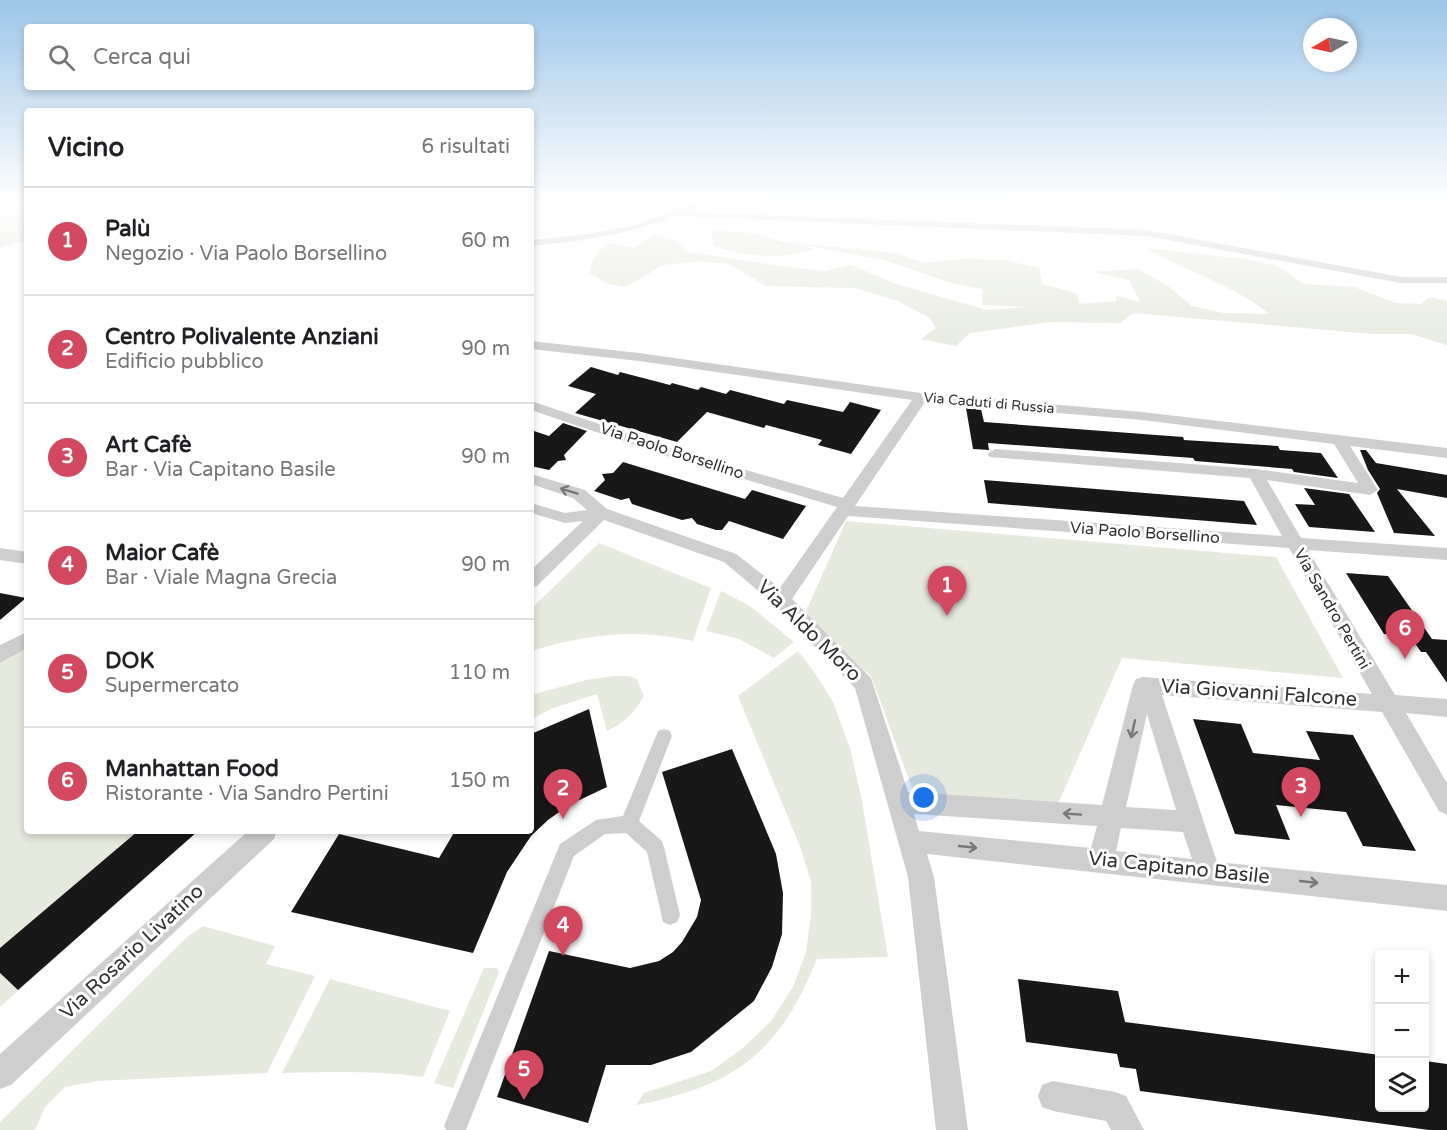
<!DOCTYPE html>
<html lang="it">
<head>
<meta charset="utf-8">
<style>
  :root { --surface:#fff; --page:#f6f6f6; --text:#202124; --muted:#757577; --line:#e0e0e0; --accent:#d2495f }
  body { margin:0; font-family:"Varela Round",sans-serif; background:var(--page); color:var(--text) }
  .controls { position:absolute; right:18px; bottom:18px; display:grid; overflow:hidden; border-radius:6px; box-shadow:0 3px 9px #0003 }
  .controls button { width:54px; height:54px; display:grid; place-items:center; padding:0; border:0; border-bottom:2px solid var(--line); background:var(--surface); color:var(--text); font:30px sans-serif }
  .compass { position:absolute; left:1303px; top:18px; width:54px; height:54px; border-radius:50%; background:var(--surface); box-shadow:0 3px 9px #0003; rotate:261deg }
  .you { position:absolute; left:924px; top:798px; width:21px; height:21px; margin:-15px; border:4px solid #fff; border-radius:50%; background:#1a73e8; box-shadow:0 0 0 9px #1a73e833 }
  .badge { display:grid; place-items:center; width:39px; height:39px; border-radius:50%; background:var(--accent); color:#fff; font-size:20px; font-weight:700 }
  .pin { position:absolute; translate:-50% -50px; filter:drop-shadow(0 2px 3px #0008) }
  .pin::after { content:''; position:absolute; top:32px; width:21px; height:18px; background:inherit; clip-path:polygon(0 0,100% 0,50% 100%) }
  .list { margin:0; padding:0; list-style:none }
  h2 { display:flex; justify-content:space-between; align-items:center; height:78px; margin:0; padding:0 24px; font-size:26px }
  h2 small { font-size:20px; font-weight:400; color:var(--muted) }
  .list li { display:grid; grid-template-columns:39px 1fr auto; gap:18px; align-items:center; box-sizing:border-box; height:108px; padding:0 24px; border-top:2px solid var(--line) }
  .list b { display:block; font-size:22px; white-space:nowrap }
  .list p { margin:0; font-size:20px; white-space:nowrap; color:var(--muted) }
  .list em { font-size:20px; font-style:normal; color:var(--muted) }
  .icon { flex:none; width:33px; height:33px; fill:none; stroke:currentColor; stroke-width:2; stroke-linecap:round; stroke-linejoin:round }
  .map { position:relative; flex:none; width:1447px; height:1130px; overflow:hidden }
  .search { position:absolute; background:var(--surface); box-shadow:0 3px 9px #0003; left:24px; top:24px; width:510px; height:66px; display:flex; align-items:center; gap:15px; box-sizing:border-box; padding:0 21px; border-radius:6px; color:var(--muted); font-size:22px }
  .panel { position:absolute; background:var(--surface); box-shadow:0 3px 9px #0003; left:24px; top:108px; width:510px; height:726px; border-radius:6px }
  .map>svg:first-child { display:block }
  .green { fill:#e5e9de }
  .building { fill:#181818 }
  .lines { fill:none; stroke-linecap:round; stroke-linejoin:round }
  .pedestrian { fill:#cecece; fill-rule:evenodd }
  .minor { fill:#cecece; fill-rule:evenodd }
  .oneway { stroke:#787878 }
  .labels { text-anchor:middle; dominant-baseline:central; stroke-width:6; stroke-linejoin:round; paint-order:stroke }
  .far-street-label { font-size:14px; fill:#313131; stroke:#fff }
  .street-label { font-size:16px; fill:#313131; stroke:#fff }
  .near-street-label { font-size:20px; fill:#313131; stroke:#fff }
</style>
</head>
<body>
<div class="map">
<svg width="1447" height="1130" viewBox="0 0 1447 1130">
  <rect width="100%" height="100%" fill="#fff"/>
  <!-- green -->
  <path class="green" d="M0,201L27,202V240L0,248Z
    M711,230L754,233L782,242L896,253L924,263L962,259L1004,260L1039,268L1042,284L1076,293L1080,304L1116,301L1117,296L1140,302L1129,280L1092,272L1138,269L1168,286L1192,306L1224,313L1269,314C1235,285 1185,271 1146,248L1244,259L1277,266L1304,284L1354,287L1396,303L1421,304L1430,297L1447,301V345L1411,334H1373L1133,313L1120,323L1050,322L970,333L956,346L921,339L936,328L930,318L898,301L855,288L766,286L729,264L699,261L663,265L626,287L608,284L590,273C592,258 596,252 609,243L636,248L653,234L675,240L688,252L787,267L824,271L851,265L899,285L987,310L1030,307L982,305L983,289L951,283L884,260L797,244L813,249C778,260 749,257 714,246Z
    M846,521L1276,557L1343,678L1122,658L1058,804L914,793L871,676L803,618Z
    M599,543L711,588L693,641C634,628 589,634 531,651V609Z
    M721,591L750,606L794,642L774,658L739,639L706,631Z
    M27,647V831H198L0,1007V663Z
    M798,651L815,673L833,702L850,748L862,801L888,957L817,959C779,1053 735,1086 636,1105L644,1093L711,1071L743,1048L771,1021L793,987L806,952L811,915V882L801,849L738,696Z
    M614,676H629L637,679L644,696C635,712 624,723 607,731L597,694L553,708L531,719V695L586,680Z
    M203,926L275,946L266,964L315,976L267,1073L98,1081L65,1087L45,1107L35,1130H0V1122L187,937Z
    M484,968H496L499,972L453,1088L434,1083Z
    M330,979L450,1011L423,1077C376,1070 329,1072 282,1073Z"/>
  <!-- building -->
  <path class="building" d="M591,367L618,375L620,372L670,385L672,383L698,390L701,387L726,394L730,390L784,404L787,400L843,412L850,402L881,410L851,454L818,445L822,440L766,425L764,428L707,412L677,442L575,413L596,394L568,386Z
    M966,408L981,409L984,422L1183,437L1184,440L1278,446L1280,450L1321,453L1338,478L1294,472L1292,469L1195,461L1193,458L988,443L989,450L973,449Z
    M563,423L587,431L564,455L566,460L558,461L549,470L531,466V430L549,436Z
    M1360,450H1366L1376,463L1447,475V498L1397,489L1435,536L1394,533L1377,493L1380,489L1368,470Z
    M623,462L745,499L752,490L806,506L783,539L729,521L722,530H716L697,524L692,518L682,520L632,504L629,498L621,500L594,491L605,480L602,474L613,473Z
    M984,480L1244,501L1257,525L988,503Z
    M1304,488L1349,494L1375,532L1309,527L1295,504L1315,505Z
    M1346,573L1388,576L1432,639L1447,640V683L1426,652H1421L1410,636L1384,634Z
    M0,593L26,598L0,620Z
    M589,709L607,787L569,805L548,820L531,836L507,872L473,953L291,912L339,834L439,858L455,831H531V734Z
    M1193,719L1241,724L1253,753L1320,760L1306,731L1353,735L1416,851L1363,846L1346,812L1276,805L1290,840L1235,834Z
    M732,749L776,854L783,893L782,934L772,967L754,1001L691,1052L651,1065H606L588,1123L497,1097L549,951L630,968L659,961L673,952L682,942L697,917L701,900L662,772Z
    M138,831H198L18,990L0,973V948Z
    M1018,979L1118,991L1125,1022L1380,1055V1107H1425V1061L1447,1064V1130H1429L1140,1091L1136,1069L1120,1067L1117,1054L1026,1042Z"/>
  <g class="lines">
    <!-- pedestrian -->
    <path class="pedestrian" d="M664,729L670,731L672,736L639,821L662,841L664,847L680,915L677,922L670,925L663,922L647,852L626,833L605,834L574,856L466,1130H446L444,1126L560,844L596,820L623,816L656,736L658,731Z"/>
    <!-- minor -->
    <path class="minor" d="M697,201H711L688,212L1147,230L1401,277H1447V283H1401L1147,236L675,216C628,235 581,241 531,246V240L590,234L636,225Z
      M531,341L639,353L921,393L1142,412L1447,448V458L1350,446L1378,490L1370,495L1267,480L1301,538L1447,548V560L1308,550L1395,695L1447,699V717L1406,713L1447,783V815L1439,811L1382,712L1162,695L1217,862L1447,885V911L927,854L934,877L968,1130H936L908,877L855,688L775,605L724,562L604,520L537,586L531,587V570L583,521L565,523L531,513V503L565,513L587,510L573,498L531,484V474L585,490L607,509L736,554L780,588L837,507L667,456L531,410V401L677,450L843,498L912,400L639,361L531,349ZM925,402L1142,420L1334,444L1358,483L1255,469L995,449L987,454L990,457L1250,478L1282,536L855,506ZM848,516L1289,548L1372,694L1143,677L1136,679L1133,685L1102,805L908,792L871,678L792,599ZM1147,714L1176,810L1126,807ZM914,814L1097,826L1091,848L919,831ZM1121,828L1183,832L1192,859L1116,851Z
      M0,548L27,552V564L0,560Z
      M27,632V648L0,663V645Z
      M248,831H277L274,839L11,1085L0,1089V1054Z
      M1053,1081L1115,1092L1126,1096L1144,1130H1111L1106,1121L1053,1111L1042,1107L1038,1096L1042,1085Z"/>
  </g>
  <!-- one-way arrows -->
  <defs><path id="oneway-shaft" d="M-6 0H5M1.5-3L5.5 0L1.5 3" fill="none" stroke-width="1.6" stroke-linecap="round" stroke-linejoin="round" transform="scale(1.5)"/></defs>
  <g class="oneway">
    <use href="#oneway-shaft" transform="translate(569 491) rotate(-163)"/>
    <use href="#oneway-shaft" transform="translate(1133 729) rotate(103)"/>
    <use href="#oneway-shaft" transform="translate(1072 814) rotate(-176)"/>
    <use href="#oneway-shaft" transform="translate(968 847) rotate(6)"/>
    <use href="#oneway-shaft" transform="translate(1309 882) rotate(6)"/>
  </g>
  <!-- sky -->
  <linearGradient id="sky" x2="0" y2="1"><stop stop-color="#9dc6e8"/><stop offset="0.56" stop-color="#fff"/><stop offset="1" stop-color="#fff" stop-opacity="0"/></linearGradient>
  <rect width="1447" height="359" fill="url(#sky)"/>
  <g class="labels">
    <!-- far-street labels -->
    <g class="far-street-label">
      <text transform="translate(989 403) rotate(5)">Via Caduti di Russia</text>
    </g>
    <!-- street labels -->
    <g class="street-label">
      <text transform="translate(672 451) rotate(18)">Via Paolo Borsellino</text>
      <text transform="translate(1145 533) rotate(4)">Via Paolo Borsellino</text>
      <text transform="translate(1332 609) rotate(60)">Via Sandro Pertini</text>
    </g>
    <!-- near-street labels -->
    <g class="near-street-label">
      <text transform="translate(809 631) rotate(44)">Via Aldo Moro</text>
      <text transform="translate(1259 693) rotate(4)">Via Giovanni Falcone</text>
      <text transform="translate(1179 868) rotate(6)">Via Capitano Basile</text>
      <text transform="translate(132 952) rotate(-43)">Via Rosario Livatino</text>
    </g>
  </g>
</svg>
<div class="controls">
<button>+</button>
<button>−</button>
<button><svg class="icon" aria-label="layers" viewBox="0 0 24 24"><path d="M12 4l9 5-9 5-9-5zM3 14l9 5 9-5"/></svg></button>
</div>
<svg class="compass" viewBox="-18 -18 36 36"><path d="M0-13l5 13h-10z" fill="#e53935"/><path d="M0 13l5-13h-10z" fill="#757577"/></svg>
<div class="you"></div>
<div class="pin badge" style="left:947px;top:616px">1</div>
<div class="pin badge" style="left:563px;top:819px">2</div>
<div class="pin badge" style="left:1301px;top:817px">3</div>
<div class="pin badge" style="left:563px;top:956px">4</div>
<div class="pin badge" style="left:524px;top:1100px">5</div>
<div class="pin badge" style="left:1405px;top:659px">6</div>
<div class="search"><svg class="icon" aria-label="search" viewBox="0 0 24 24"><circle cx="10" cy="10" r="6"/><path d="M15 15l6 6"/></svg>Cerca qui</div>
<section class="panel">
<h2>Vicino<small>6 risultati</small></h2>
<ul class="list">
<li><span class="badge">1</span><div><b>Palù</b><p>Negozio · Via Paolo Borsellino</p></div><em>60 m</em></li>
<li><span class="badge">2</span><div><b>Centro Polivalente Anziani</b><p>Edificio pubblico</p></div><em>90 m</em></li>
<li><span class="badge">3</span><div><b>Art Cafè</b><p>Bar · Via Capitano Basile</p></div><em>90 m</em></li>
<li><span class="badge">4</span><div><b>Maior Cafè</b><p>Bar · Viale Magna Grecia</p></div><em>90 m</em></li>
<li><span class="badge">5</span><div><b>DOK</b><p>Supermercato</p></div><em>110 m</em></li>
<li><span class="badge">6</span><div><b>Manhattan Food</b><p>Ristorante · Via Sandro Pertini</p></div><em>150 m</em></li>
</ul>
</section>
</div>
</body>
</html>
